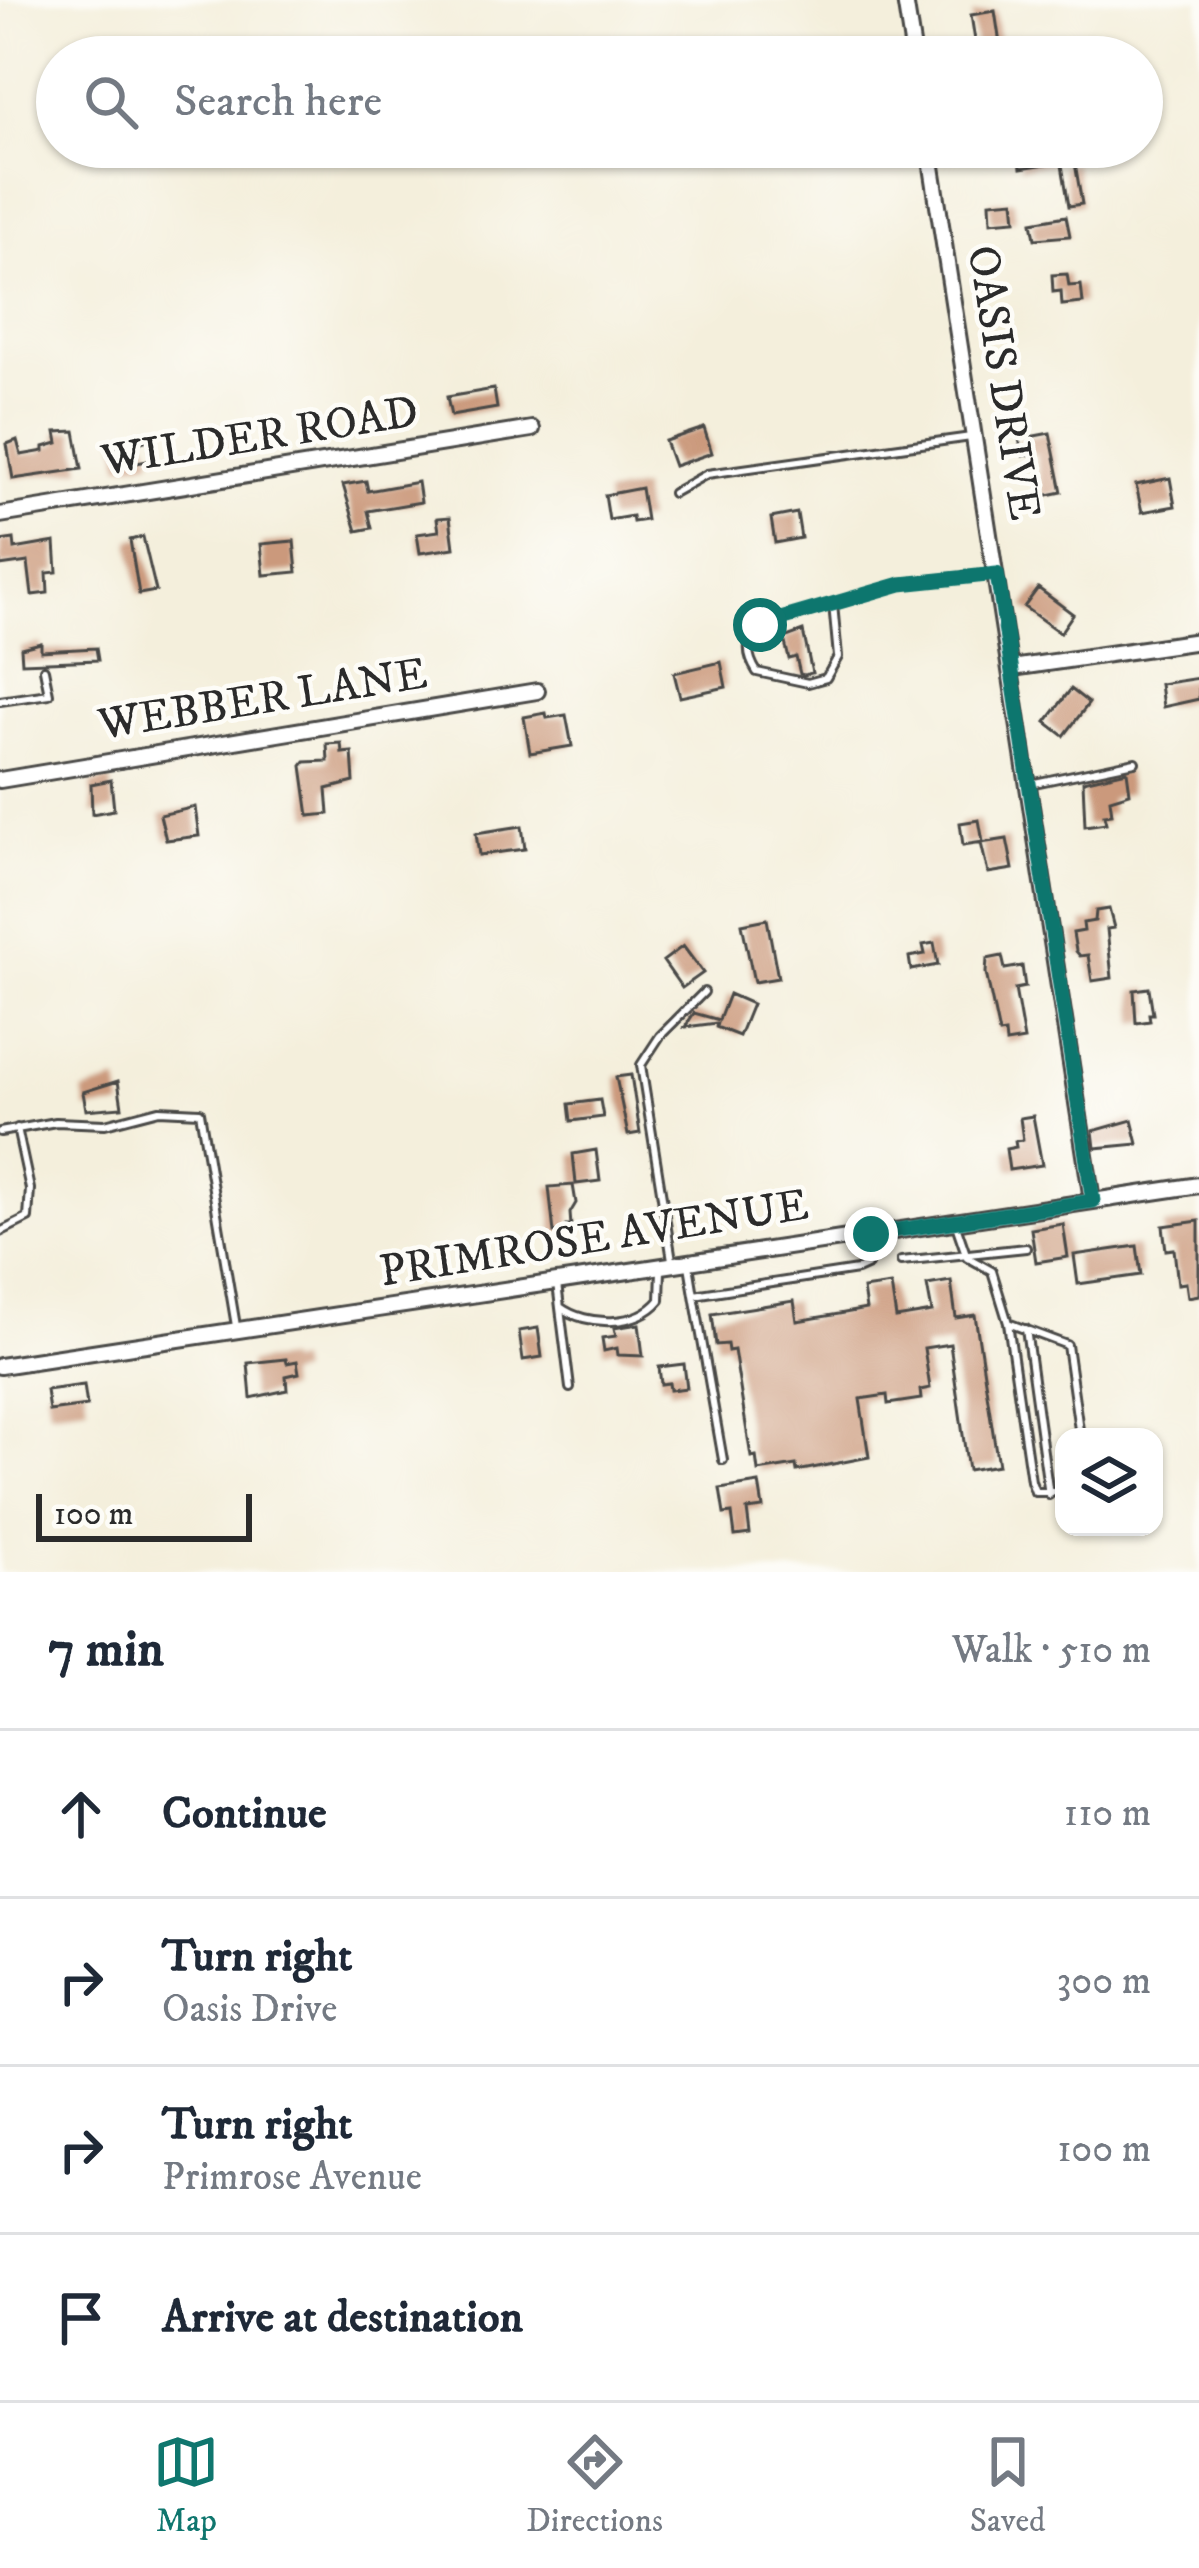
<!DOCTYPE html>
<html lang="en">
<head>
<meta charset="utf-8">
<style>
  :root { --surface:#fff; --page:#f6f6f7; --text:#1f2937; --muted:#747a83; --line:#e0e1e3; --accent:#0f766e }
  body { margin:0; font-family:"IM FELL DW Pica",serif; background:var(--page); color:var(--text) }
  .controls { position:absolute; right:36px; bottom:36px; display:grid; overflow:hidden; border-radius:24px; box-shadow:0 3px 9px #0004 }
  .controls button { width:108px; height:108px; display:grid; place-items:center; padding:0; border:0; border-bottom:3px solid var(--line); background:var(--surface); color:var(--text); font:60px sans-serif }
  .scale { position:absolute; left:36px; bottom:30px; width:216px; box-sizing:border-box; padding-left:12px; border:6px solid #2b2b2b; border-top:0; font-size:33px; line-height:42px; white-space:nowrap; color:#2b2b2b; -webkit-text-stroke:9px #fdfcf7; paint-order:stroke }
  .stop { position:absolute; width:36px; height:36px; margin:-27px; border:9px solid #0f766e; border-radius:50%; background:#fff }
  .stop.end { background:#0f766e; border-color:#fff; box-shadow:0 3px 12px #0008 }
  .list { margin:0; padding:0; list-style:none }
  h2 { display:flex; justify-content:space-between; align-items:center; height:156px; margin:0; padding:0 48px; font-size:51px }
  h2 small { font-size:39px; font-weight:400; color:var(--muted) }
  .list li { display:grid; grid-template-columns:78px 1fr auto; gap:36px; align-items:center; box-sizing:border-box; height:168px; padding:0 48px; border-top:3px solid var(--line) }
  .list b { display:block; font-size:45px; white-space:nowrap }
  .list p { margin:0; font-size:39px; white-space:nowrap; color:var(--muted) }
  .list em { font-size:39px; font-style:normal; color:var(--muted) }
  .icon { flex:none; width:66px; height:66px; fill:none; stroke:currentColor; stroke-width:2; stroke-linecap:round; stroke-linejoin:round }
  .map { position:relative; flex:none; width:1199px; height:1572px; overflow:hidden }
  .search { position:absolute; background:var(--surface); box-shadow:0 3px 9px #0004; left:36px; right:36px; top:36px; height:132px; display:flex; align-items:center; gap:30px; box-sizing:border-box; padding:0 42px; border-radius:66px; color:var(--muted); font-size:45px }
  .sheet { height:828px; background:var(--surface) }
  nav { display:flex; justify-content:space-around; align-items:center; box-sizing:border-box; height:168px; border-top:3px solid var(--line); background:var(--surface); font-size:33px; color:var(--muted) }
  nav a { display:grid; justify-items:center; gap:6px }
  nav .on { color:var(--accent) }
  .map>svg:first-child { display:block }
  .building { fill:#cb997b }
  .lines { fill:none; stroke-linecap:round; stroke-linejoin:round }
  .lane-casing { stroke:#494846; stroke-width:12 }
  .street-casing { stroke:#494846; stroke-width:20 }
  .lane { stroke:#fff; stroke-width:6 }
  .street { stroke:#fff; stroke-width:14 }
  .route { stroke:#0f766e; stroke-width:15 }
  .labels { text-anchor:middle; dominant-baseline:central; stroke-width:9; stroke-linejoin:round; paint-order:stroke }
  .street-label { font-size:45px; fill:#2b2b2b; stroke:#fdfcf7 }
</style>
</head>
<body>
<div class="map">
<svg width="1199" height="1572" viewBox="0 0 1199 1572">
  <rect width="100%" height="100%" fill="#fdfcf7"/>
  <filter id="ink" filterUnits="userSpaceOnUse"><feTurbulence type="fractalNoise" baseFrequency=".00833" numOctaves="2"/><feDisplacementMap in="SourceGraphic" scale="24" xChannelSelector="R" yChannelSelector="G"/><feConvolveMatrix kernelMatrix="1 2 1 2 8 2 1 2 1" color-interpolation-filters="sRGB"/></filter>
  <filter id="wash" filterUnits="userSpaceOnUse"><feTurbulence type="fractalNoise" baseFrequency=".004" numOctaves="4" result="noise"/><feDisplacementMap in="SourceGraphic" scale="48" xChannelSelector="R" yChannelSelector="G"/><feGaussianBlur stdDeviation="2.7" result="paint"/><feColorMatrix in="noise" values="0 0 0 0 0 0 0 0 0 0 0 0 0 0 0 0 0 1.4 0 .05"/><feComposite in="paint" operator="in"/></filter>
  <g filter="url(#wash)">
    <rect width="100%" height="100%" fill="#f4efdc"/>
    <g id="blocks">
      <!-- building -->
      <path class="building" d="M995,11L1002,57H983L981,46L976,47L971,15Z
        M1050,147L1052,163L1021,168L1019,151Z
        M1075,163L1082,204L1069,206L1062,165Z
        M1014,200L1016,220L991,222L990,202Z
        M1066,216L1070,236L1035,239L1032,222Z
        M1067,274L1069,286L1081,285L1083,303L1062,305L1061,291L1053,292L1052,275Z
        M494,389L497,408L451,416L447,397Z
        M704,428L712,453L674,466L665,441Z
        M75,431L82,469L13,479L7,444L17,440L21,455L44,451V447L58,443L56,432Z
        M1050,433L1062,492L1043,496L1035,453L1023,456L1019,439Z
        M132,435L134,444L148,440L153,460L120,466L116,438Z
        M1170,478L1175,506L1142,512L1136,485Z
        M366,481L368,491L418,482L421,502L368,511L372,528L357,531L343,485Z
        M641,488L646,520L633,522L632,516L609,520L605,495Z
        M797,513L801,538L775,543L771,518Z
        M450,517L454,548L420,553L417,534L439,531L437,518Z
        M143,537L156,591L139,594L130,540Z
        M14,539L15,549L55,542L57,572L47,573L48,593L32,595L28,562L0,566V541Z
        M294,541L297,572L264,575L261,544Z
        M1038,588L1073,614L1060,633L1024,607Z
        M803,631L812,673L804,675L800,674L796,657L789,659L784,638Z
        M41,643V651L96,648L98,660L22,663L21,648Z
        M721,662L726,687L680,697L674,673Z
        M1199,678V699L1163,707L1160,684Z
        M1071,689L1089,703L1064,736L1046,722Z
        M546,713L547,718L566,715L572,746L530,753L524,717Z
        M341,743L342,753L352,752L354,782L327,789L329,814L309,816L302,766L305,762L328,761L327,744Z
        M1127,771L1130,793L1110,799L1112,814L1104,815L1106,823L1085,826L1083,781Z
        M111,780L114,810L92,814L91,784Z
        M195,807L199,836L166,840L160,815Z
        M979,820L983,842L963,845L960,823Z
        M522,826L525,849L479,855L476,833Z
        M1007,839L1013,869L988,873L981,843Z
        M1109,909L1114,928L1107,929L1112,978L1092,981L1088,955L1080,956L1076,951L1073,933L1084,931L1083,923L1095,921L1096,911Z
        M767,919L778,978L754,982L742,924Z
        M934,943L938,965L911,970L909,957L925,954L923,945Z
        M683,946L703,973L682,988L663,961Z
        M1002,956L1005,969L1022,966L1025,987L1015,989L1024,1040L1006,1043L1005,1033L999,1034L986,973L987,959Z
        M1149,988L1153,1014H1149L1150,1021L1136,1023L1134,990Z
        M729,994L752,1004L739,1036L716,1027L717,1023L685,1027L694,1013L719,1020Z
        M631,1075L640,1133L628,1135L616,1077Z
        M118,1081L122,1107L86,1110L83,1092Z
        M600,1100L603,1117L571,1121L569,1104Z
        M1033,1116L1042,1165L1009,1170L1006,1149L1016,1147L1015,1141L1023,1140L1020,1118Z
        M1132,1120L1138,1144L1095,1148L1093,1131Z
        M596,1150L600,1181L576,1184L573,1154Z
        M573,1185L576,1203L570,1213L571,1226H566V1232L554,1233L549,1187Z
        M1199,1221V1295L1188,1297L1186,1283L1178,1284L1174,1249L1166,1250L1163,1226Z
        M1063,1224L1068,1257L1036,1262L1031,1229Z
        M1137,1246L1141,1275L1078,1284L1074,1255Z
        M951,1281L956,1318L975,1315L998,1465L968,1470L950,1344L924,1348L930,1388L920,1390L921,1399L888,1404L887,1395L860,1399L869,1457L797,1471L796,1465L758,1471L756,1456L751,1457L734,1350L728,1351L727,1344L716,1345L712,1314L794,1301L797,1321L839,1314L866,1309L863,1289L891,1285L896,1318L932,1312L927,1285Z
        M639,1324L643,1356L618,1355L617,1348L604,1351L602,1338L616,1336L614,1328Z
        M538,1328L542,1357L523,1360L519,1331Z
        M286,1359L287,1363L297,1361L299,1373L286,1376L287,1390L251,1398L248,1363Z
        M684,1364L687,1388L670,1390L669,1383L661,1384L659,1367Z
        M84,1385L87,1406L49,1411L46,1390Z
        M759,1483L763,1508L747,1510L750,1534L735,1536L732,1513L724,1514L720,1489Z"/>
    </g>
  </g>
  <g filter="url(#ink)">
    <use href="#blocks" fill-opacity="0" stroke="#494846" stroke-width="3"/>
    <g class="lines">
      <defs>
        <path id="lane" d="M673,493L707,474L971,437
          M833,604L838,657L826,678L808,683L757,672C746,655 745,639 761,625L901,584L994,574
          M0,701L49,694L44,669
          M1030,784L1135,762
          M0,1132L56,1122L105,1124L159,1110L200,1112L236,1326
          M956,1225L967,1257L992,1271L1008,1323L1031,1481L1035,1492H1064
          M0,1232L28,1218L30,1189L17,1128
          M672,1260L641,1065L660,1036L704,992
          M901,1261L1026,1248
          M689,1265L694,1295L857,1270L868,1265L871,1234
          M557,1284L570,1388
          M694,1295L723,1460
          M560,1307C587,1327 638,1327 660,1300L661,1270
          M1008,1323L1067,1345L1080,1437
          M1026,1329L1049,1495"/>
        <path id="street" d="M905,0L914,57
          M929,147L1092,1200
          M0,515L532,429
          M1012,668L1199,641
          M0,780L537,691
          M0,1366L1199,1185"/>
      </defs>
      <!-- lane casing -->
      <use href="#lane" class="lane-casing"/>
      <!-- street casing -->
      <use href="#street" class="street-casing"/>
      <!-- lane -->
      <use href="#lane" class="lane"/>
      <!-- street -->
      <use href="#street" class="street"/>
    </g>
  </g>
  <g class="lines" filter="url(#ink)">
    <!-- route -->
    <path class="route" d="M760,625L901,584L997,574L1093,1201L871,1234"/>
  </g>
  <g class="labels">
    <!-- street labels -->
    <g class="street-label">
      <text transform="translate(1003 383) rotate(81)">OASIS DRIVE</text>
      <text transform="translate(260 437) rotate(-9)">WILDER ROAD</text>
      <text transform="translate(263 700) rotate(-9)">WEBBER LANE</text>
      <text transform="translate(594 1239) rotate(-9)">PRIMROSE AVENUE</text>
    </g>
  </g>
</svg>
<div class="controls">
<button><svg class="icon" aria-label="layers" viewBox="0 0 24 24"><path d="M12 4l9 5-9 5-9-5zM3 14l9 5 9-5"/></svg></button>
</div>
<div class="scale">100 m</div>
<div class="stop" style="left:760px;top:625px"></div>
<div class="stop end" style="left:871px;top:1234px"></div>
<div class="search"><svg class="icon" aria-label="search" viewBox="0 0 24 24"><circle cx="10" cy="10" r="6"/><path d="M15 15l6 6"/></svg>Search here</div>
</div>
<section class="sheet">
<h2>7 min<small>Walk · 510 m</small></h2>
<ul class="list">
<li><svg class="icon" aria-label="ahead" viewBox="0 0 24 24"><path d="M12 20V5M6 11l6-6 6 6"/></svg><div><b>Continue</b></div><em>110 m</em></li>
<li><svg class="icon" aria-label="right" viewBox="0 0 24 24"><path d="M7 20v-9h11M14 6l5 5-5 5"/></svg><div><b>Turn right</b><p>Oasis Drive</p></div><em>300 m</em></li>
<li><svg class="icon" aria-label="right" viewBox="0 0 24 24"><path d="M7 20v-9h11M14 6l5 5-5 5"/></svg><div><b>Turn right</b><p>Primrose Avenue</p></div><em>100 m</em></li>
<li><svg class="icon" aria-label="arrive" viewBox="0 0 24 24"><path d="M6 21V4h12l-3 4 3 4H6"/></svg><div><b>Arrive at destination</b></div></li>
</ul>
</section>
<nav>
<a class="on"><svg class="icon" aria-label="map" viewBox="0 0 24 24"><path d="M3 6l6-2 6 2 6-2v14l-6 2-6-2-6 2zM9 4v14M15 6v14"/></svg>Map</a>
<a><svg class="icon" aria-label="directions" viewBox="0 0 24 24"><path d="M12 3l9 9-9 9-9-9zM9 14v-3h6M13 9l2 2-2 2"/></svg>Directions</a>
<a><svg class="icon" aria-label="saved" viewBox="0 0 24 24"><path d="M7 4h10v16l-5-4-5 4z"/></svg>Saved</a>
</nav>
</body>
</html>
